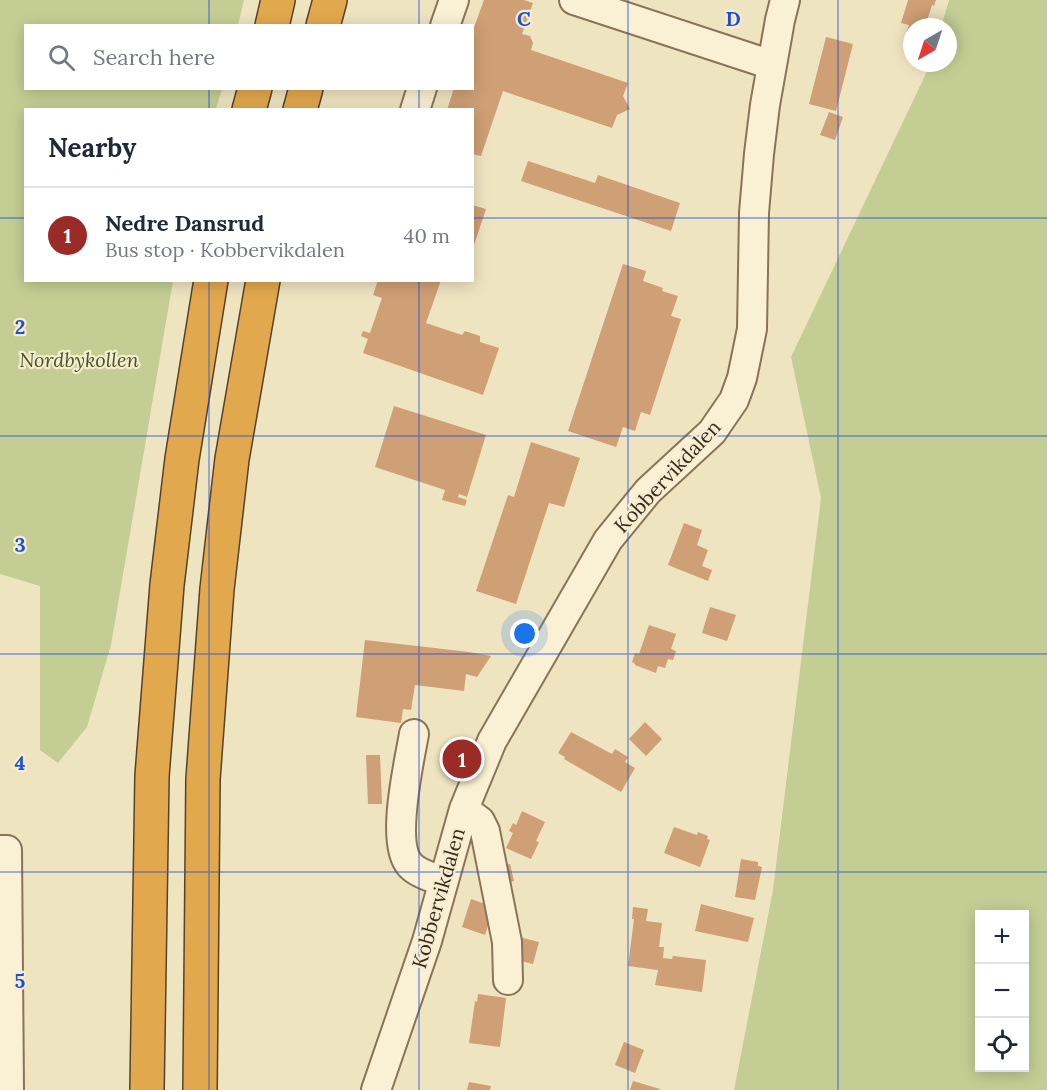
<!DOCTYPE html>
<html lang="en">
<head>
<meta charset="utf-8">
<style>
  :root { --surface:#fff; --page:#f2f2f3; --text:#1f2937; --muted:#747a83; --line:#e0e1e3; --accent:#9a2b26 }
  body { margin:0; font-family:Lora,serif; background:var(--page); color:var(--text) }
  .controls { position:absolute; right:18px; bottom:18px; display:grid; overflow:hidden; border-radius:0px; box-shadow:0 3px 15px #0003 }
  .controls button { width:54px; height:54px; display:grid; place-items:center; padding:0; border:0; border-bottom:2px solid var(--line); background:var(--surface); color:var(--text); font:30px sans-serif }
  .compass { position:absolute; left:903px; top:18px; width:54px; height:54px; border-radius:50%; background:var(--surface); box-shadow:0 3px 15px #0003; rotate:219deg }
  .you { position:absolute; left:525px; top:634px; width:21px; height:21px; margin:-15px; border:4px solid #fff; border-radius:50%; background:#1a73e8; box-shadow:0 0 0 9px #1a73e833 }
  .badge { display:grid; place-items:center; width:39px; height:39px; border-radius:50%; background:var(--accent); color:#fff; font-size:20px; font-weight:700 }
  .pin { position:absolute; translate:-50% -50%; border:3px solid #fff; box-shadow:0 2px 6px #0006 }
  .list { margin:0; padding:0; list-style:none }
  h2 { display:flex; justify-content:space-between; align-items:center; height:78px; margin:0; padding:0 24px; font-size:26px }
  h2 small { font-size:20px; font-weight:400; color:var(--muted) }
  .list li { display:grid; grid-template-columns:39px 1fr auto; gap:18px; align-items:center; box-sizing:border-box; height:96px; padding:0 24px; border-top:2px solid var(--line) }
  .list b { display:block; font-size:22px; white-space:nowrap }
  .list p { margin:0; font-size:20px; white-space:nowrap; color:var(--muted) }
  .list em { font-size:20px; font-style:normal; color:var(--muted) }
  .icon { flex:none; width:33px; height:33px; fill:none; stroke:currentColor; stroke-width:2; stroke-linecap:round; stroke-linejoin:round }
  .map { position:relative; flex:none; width:1047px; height:1090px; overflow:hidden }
  .search { position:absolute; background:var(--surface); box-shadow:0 3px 15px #0003; left:24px; top:24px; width:450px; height:66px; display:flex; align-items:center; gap:15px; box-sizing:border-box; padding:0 21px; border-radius:0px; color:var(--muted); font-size:22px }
  .panel { position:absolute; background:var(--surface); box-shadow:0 3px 15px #0003; left:24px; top:108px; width:450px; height:174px; border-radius:0px }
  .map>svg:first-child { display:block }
  .green { fill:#c4ce94; fill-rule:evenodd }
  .building { fill:#cf9f75 }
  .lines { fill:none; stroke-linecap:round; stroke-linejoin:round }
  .minor-casing { stroke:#897458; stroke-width:32 }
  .highway-casing { stroke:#56422c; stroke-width:36 }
  .minor { stroke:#faf0d4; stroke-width:28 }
  .highway { stroke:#e2a84d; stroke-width:33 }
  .grid { fill:none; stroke:#1d4ed8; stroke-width:1.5; stroke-opacity:0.55 }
  .labels { text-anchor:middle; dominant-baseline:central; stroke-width:4.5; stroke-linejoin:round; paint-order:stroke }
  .park-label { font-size:20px; font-style:italic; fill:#465522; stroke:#f6edd0 }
  .street-label { font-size:20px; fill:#382b1c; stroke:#f6edd0 }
  .grid-label { font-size:20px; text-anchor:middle; font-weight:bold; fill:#1d4ed8; stroke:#f6edd0; stroke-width:4.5; stroke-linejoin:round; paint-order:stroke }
</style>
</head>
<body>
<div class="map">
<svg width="1047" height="1090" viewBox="0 0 1047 1090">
  <rect width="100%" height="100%" fill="#efe4c0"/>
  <!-- green -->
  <path class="green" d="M0,0H244L238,25L26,26V88L222,89L216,109L26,110V280L173,281L111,645L87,727L58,763L40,750V586L0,574Z
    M949,0H1047V1090H734L773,890L821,498L791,357L931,63H948V27H941ZM980,914H1024V1068H980Z"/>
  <!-- building -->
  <path class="building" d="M484,0H524L533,3L522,34L530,36L533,43L531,50L628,83L623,96L630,109L617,115L612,128L503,91L481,156L472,154V110H447L454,88H472V33Z
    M908,0H936L934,6L932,5L925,27H912V36L906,33L909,25L901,23Z
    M826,37L853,44L836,111L809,104Z
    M829,112L843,117L835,140L820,135Z
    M528,161L595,183L598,175L680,203L671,231L521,181Z
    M472,205L486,209L473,248H472Z
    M623,264L646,271L643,281L663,288L662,291L678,296L671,316L681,319L650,415L641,412L635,431L623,427L616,447L568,431Z
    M378,280H441L426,323L462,335L465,331L480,336V342L499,348L483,395L363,353L368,339L361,336L363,331L370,333L382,298L373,295Z
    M394,406L486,435L467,497L459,494L458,497L467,500L465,506L442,500L445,490L375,467Z
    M531,442L580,458L564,507L549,503L516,604L476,591L508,495L514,497Z
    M684,523L702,530L697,545L708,550L702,566L712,570L708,581L668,565Z
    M710,607L736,615L727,641L702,633Z
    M649,625L676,634L671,649L676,651L673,660L668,659L665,668L658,666L656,673L635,665V664L632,662L635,653L639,654Z
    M365,640L469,652L491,656L477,677L466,674L464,691L415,685L411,710L403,709L401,723L356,717Z
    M645,722L662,739L646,756L629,739Z
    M571,732L612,754L615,749L628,757L625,762L635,768L621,792L564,759L565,757L558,753Z
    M366,755H380L382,804H368Z
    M522,811L545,822L536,841L539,842L531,859L506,848L513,833L509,831L513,823L516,825Z
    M674,827L697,835L698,832L708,836L707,839L710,840L700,867L664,853Z
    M741,859L758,862V866L762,867L755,900L735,897Z
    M510,864L514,881L504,884L499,867Z
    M471,899L494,907L485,935L462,927Z
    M701,904L754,918L748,942L695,931Z
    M633,907L648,909L646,921L662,923L659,947H664L663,958L672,959L673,956L706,960L702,992L655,985L658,970L628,966L634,919H632Z
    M519,937L539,942L533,964L513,959Z
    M478,994L506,998L500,1047L469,1043L475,1001L477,1002Z
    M624,1042L644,1050L635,1073L615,1065Z
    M633,1081L660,1089V1090H630Z
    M469,1082L491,1086L490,1090H467Z"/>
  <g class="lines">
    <defs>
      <path id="minor" d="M574,0L772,65
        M445,26L454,0
        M415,110L422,88
        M414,734C409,763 390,843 410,865C418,874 433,877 443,882
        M464,809L480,821L485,831L507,942L508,980
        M0,850H7L9,1090
        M376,1090L427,941L464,809L492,741L608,540L648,491L712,432L734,400L742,378L752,329L754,213L759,154L765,105L780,20L785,0"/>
      <path id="highway" d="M272,26L278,0
        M323,26L330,0
        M249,110L255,88
        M300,110L306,88
        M147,1090L152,776L167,585L182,459L211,280
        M200,1090L203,779L217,589L232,459L263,280"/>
    </defs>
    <!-- minor casing -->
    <use href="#minor" class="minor-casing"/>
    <!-- highway casing -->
    <use href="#highway" class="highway-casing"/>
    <!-- minor -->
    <use href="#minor" class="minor"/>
    <!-- highway -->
    <use href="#highway" class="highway"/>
  </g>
  <!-- grid -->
  <path class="grid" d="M209,0V26M419,0V26M628,0V1090M838,0V1090M209,88V110M419,88V110M0,218H26M472,218H1047M209,280V1090M419,280V1090M0,436H1047M0,654H1047M0,872H1047"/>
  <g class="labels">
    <!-- park labels -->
    <g class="park-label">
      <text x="79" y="359">Nordbykollen</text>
    </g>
    <!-- street labels -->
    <g class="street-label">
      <text transform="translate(667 476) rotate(-47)">Kobbervikdalen</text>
      <text transform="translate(438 898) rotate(-74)">Kobbervikdalen</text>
    </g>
  </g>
  <g class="grid-label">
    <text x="524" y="26">C</text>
    <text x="733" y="26">D</text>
    <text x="20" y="334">2</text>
    <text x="20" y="552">3</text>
    <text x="20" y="770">4</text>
    <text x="20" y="988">5</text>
  </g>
</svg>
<div class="controls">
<button>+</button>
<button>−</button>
<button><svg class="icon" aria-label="locate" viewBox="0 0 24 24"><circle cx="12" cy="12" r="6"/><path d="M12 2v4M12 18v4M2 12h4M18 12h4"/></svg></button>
</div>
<svg class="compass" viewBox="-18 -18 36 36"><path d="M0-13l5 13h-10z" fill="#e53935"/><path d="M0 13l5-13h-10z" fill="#747a83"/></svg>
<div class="you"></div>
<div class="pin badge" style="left:462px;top:759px">1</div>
<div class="search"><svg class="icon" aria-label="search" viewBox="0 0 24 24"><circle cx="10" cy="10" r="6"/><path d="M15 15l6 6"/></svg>Search here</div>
<section class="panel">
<h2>Nearby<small></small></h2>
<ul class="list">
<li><span class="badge">1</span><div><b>Nedre Dansrud</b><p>Bus stop · Kobbervikdalen</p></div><em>40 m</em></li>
</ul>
</section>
</div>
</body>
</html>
